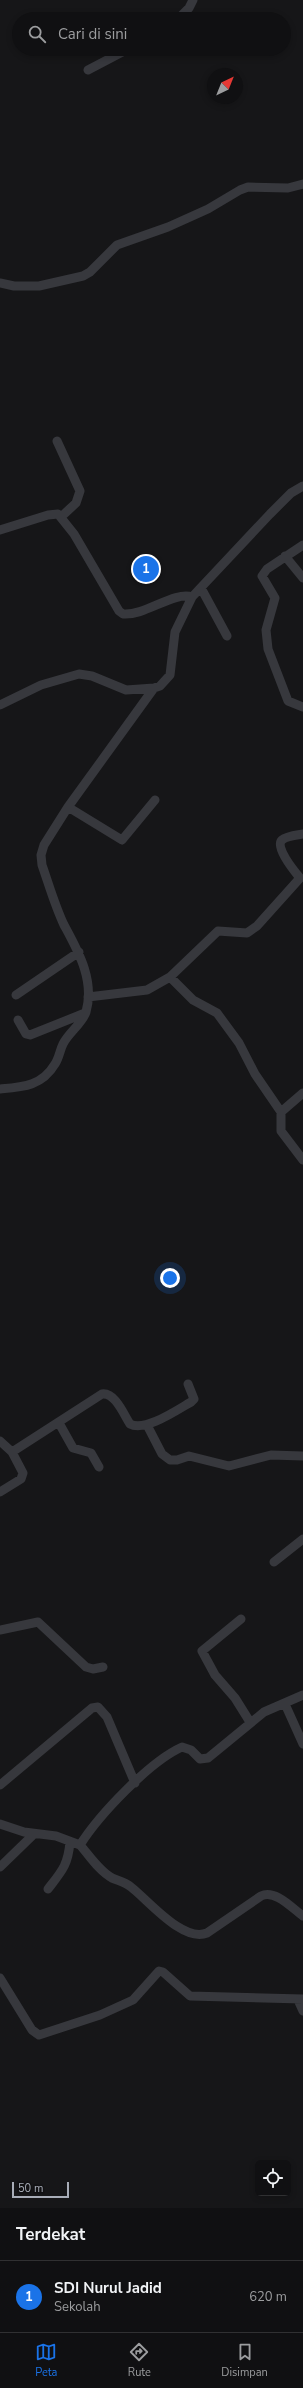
<!DOCTYPE html>
<html lang="id">
<head>
<meta charset="utf-8">
<style>
  :root { --surface:#101012; --page:#19191b; --text:#f1f3f6; --muted:#9c9d9f; --line:#303032; --accent:#1a73e8 }
  body { margin:0; font-family:"Nunito Sans",sans-serif; background:var(--page); color:var(--text) }
  .controls { position:absolute; right:12px; bottom:12px; display:grid; overflow:hidden; border-radius:6px; box-shadow:0 2px 6px #0003 }
  .controls button { width:36px; height:36px; display:grid; place-items:center; padding:0; border:0; border-bottom:1px solid var(--line); background:var(--surface); color:var(--text); font:20px sans-serif }
  .compass { position:absolute; left:207px; top:68px; width:36px; height:36px; border-radius:50%; background:var(--surface); box-shadow:0 2px 6px #0003; rotate:43deg }
  .scale { position:absolute; left:12px; bottom:10px; width:57px; box-sizing:border-box; padding-left:4px; border:2px solid #a8adb8; border-top:0; font-size:11px; line-height:14px; white-space:nowrap; color:#a8adb8; -webkit-text-stroke:3px #111113; paint-order:stroke }
  .you { position:absolute; left:170px; top:1278px; width:14px; height:14px; margin:-10px; border:3px solid #fff; border-radius:50%; background:#1a73e8; box-shadow:0 0 0 6px #1a73e833 }
  .badge { display:grid; place-items:center; width:26px; height:26px; border-radius:50%; background:var(--accent); color:#fff; font-size:13px; font-weight:700 }
  .pin { position:absolute; translate:-50% -50%; border:2px solid #fff; box-shadow:0 1px 4px #0006 }
  .list { margin:0; padding:0; list-style:none }
  h2 { display:flex; justify-content:space-between; align-items:center; height:52px; margin:0; padding:0 16px; font-size:17px }
  h2 small { font-size:13px; font-weight:400; color:var(--muted) }
  .list li { display:grid; grid-template-columns:26px 1fr auto; gap:12px; align-items:center; box-sizing:border-box; height:72px; padding:0 16px; border-top:1px solid var(--line) }
  .list b { display:block; font-size:15px; white-space:nowrap }
  .list p { margin:0; font-size:13px; white-space:nowrap; color:var(--muted) }
  .list em { font-size:13px; font-style:normal; color:var(--muted) }
  .icon { flex:none; width:22px; height:22px; fill:none; stroke:currentColor; stroke-width:2; stroke-linecap:round; stroke-linejoin:round }
  .map { position:relative; flex:none; width:303px; height:2208px; overflow:hidden }
  .search { position:absolute; background:var(--surface); box-shadow:0 2px 6px #0003; left:12px; right:12px; top:12px; height:44px; display:flex; align-items:center; gap:10px; box-sizing:border-box; padding:0 14px; border-radius:22px; color:var(--muted); font-size:15px }
  .sheet { height:124px; background:var(--surface) }
  nav { display:flex; justify-content:space-around; align-items:center; box-sizing:border-box; height:56px; border-top:1px solid var(--line); background:var(--surface); font-size:11px; color:var(--muted) }
  nav a { display:grid; justify-items:center; gap:2px }
  nav .on { color:var(--accent) }
  .map>svg:first-child { display:block }
  .lines { fill:none; stroke-linecap:round; stroke-linejoin:round }
  .minor { stroke:#37383d; stroke-width:9 }
</style>
</head>
<body>
<div class="map">
<svg width="303" height="2208" viewBox="0 0 303 2208">
  <rect width="100%" height="100%" fill="#161618"/>
  <g class="lines">
    <!-- minor -->
    <path class="minor" d="M178,19L189,8L193,0
      M88,70L128,49
      M0,283L14,286H39L83,276L90,272L117,245L168,227L208,209L240,190L248,187L288,188L303,184
      M57,441L80,491L76,503L61,517
      M0,530L48,515L58,514L74,534L119,611L123,614C145,616 174,591 192,597
      M303,545L267,569L262,576L275,598L266,630L268,649L288,701L303,707
      M285,556L303,578
      M201,588L227,636
      M0,705L41,685L79,674L92,676L126,690L154,688
      M68,807L122,840L155,800
      M170,977L193,1000L217,1013L239,1043L255,1074L281,1112L303,1093
      M16,995L79,952
      M88,997L147,990L170,977L218,931L247,933L257,926L300,878C295,872 274,847 282,840C286,836 297,835 303,834
      M18,1020L26,1034L30,1035L85,1013
      M0,1089C23,1087 42,1086 55,1064C59,1058 60,1050 63,1044C69,1032 82,1024 86,1012C95,980 78,951 64,925C55,906 49,885 42,865L41,855L44,845L68,807L154,688L160,686L170,675L175,632L192,597L270,514L291,493L303,486
      M281,1112V1131L303,1160
      M59,1423L73,1448L91,1453L99,1467
      M147,1425L162,1454L170,1460H177L189,1456L229,1466L271,1455L303,1456
      M0,1441L12,1452L23,1473L21,1479L0,1492
      M12,1452L102,1394C115,1392 124,1415 130,1424C145,1432 177,1410 191,1402L194,1399L188,1384
      M274,1562L303,1539
      M241,1619L202,1651L215,1675L235,1698L250,1722
      M0,1630L38,1622L86,1667L93,1669L103,1667
      M285,1704L303,1744
      M0,1785L92,1708L98,1707L107,1717L135,1783
      M0,1824L24,1832L56,1836L80,1845C99,1815 149,1762 182,1747L191,1750L200,1759L208,1758L264,1712L303,1695
      M80,1845C89,1855 99,1871 112,1878C119,1881 125,1882 131,1887C148,1900 183,1943 207,1933L261,1896C275,1889 292,1908 303,1916
      M0,1867L34,1834
      M48,1889C62,1871 68,1865 70,1842
      M0,1978L32,2030L39,2035L100,2015L133,2000L159,1971L163,1972L190,1996L303,1999
      M298,2000L303,2011"/>
  </g>
</svg>
<div class="controls">
<button><svg class="icon" aria-label="locate" viewBox="0 0 24 24"><circle cx="12" cy="12" r="6"/><path d="M12 2v4M12 18v4M2 12h4M18 12h4"/></svg></button>
</div>
<svg class="compass" viewBox="-18 -18 36 36"><path d="M0-13l5 13h-10z" fill="#e53935"/><path d="M0 13l5-13h-10z" fill="#9c9d9f"/></svg>
<div class="scale">50 m</div>
<div class="you"></div>
<div class="pin badge" style="left:146px;top:569px">1</div>
<div class="search"><svg class="icon" aria-label="search" viewBox="0 0 24 24"><circle cx="10" cy="10" r="6"/><path d="M15 15l6 6"/></svg>Cari di sini</div>
</div>
<section class="sheet">
<h2>Terdekat<small></small></h2>
<ul class="list">
<li><span class="badge">1</span><div><b>SDI Nurul Jadid</b><p>Sekolah</p></div><em>620 m</em></li>
</ul>
</section>
<nav>
<a class="on"><svg class="icon" aria-label="map" viewBox="0 0 24 24"><path d="M3 6l6-2 6 2 6-2v14l-6 2-6-2-6 2zM9 4v14M15 6v14"/></svg>Peta</a>
<a><svg class="icon" aria-label="directions" viewBox="0 0 24 24"><path d="M12 3l9 9-9 9-9-9zM9 14v-3h6M13 9l2 2-2 2"/></svg>Rute</a>
<a><svg class="icon" aria-label="saved" viewBox="0 0 24 24"><path d="M7 4h10v16l-5-4-5 4z"/></svg>Disimpan</a>
</nav>
</body>
</html>
